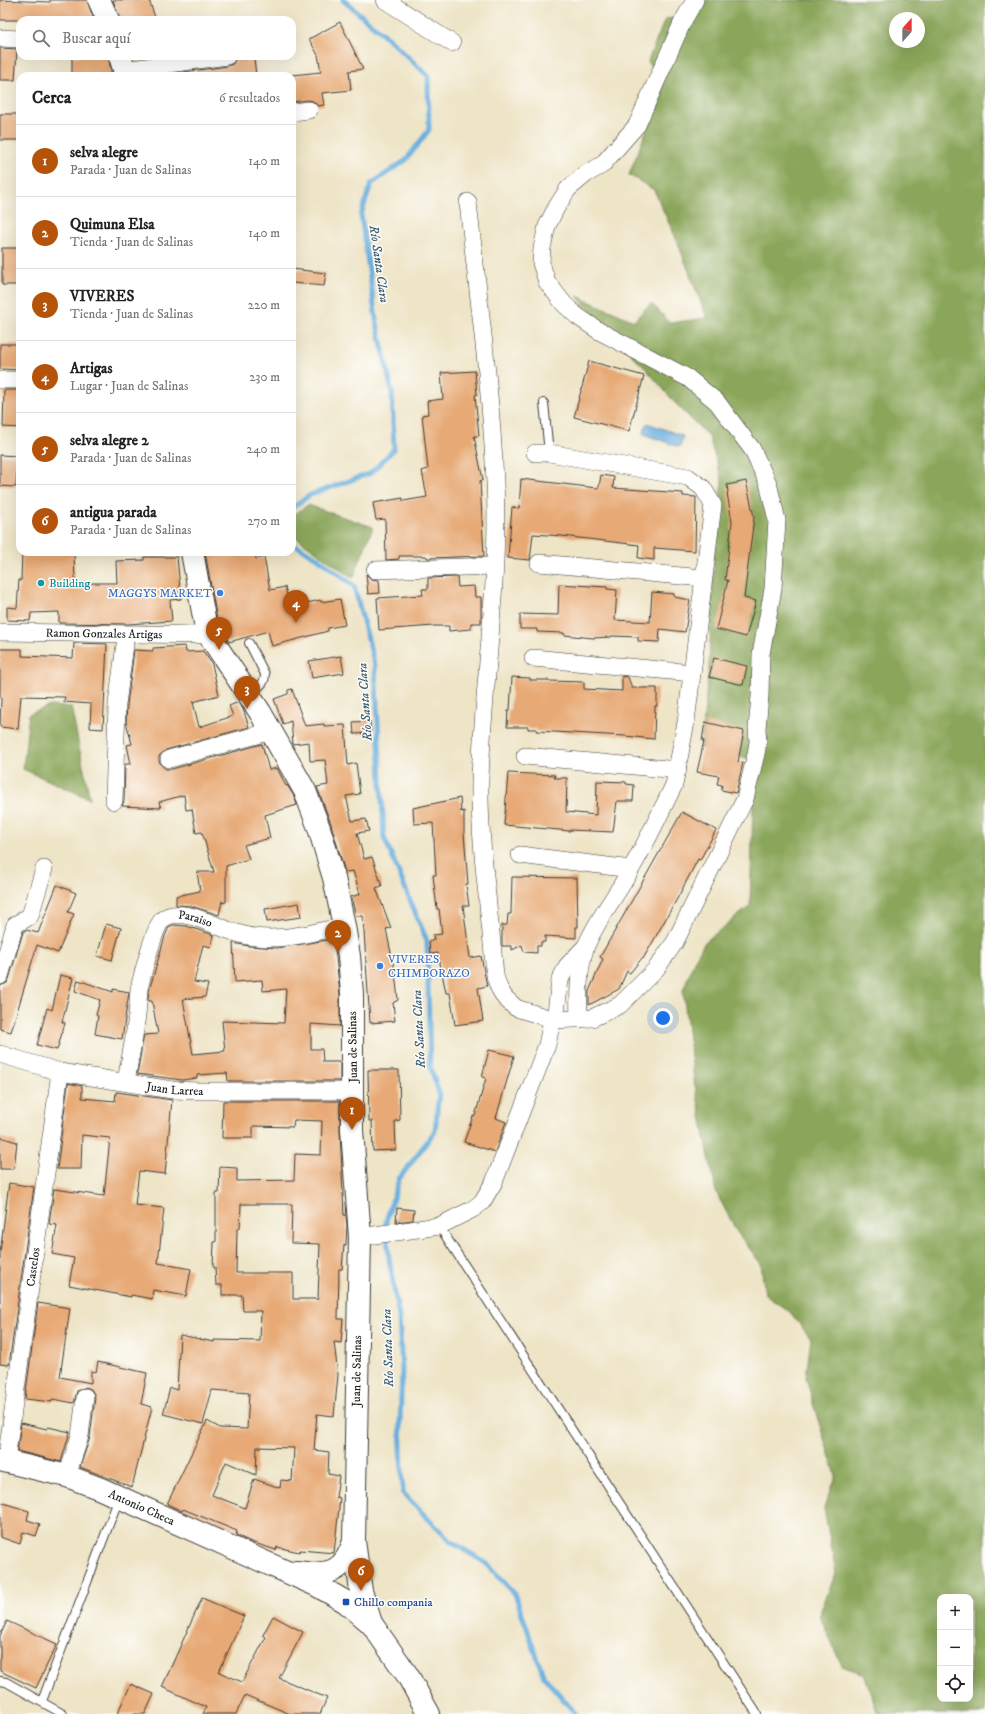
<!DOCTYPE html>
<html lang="es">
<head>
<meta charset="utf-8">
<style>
  :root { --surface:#fff; --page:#f2f2f2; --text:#222; --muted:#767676; --line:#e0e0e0; --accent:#b45309 }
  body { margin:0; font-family:"IM FELL DW Pica",serif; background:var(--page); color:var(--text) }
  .controls { position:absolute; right:12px; bottom:12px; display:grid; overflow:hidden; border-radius:8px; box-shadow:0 4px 16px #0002 }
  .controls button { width:36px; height:36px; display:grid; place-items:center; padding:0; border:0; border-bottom:1px solid var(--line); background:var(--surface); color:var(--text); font:20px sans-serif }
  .compass { position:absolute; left:889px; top:12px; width:36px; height:36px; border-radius:50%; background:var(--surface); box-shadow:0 4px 16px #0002; rotate:21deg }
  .you { position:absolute; left:663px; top:1018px; width:14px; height:14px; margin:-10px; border:3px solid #fff; border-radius:50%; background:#1a73e8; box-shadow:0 0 0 6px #1a73e833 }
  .badge { display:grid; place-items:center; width:26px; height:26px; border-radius:50%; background:var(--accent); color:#fff; font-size:13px; font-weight:700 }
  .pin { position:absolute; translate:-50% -33px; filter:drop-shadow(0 1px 2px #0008) }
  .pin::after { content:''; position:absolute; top:21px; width:14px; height:12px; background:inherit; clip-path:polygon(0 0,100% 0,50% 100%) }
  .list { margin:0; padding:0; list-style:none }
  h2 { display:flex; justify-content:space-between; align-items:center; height:52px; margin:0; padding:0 16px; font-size:17px }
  h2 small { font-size:13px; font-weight:400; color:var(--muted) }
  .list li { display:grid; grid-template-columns:26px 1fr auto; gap:12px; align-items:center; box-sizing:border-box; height:72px; padding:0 16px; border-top:1px solid var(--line) }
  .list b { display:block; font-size:15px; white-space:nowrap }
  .list p { margin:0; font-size:13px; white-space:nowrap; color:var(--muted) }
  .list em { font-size:13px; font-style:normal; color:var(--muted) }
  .icon { flex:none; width:22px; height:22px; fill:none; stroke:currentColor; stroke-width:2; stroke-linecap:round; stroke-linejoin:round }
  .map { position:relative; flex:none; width:985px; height:1714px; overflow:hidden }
  .search { position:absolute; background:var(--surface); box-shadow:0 4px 16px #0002; left:16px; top:16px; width:280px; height:44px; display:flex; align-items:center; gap:10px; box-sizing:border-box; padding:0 14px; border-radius:12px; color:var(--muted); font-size:15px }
  .panel { position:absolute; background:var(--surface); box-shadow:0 4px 16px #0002; left:16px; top:72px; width:280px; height:484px; border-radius:12px }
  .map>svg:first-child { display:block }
  .forest { fill:#8aa65a; stroke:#53613b; fill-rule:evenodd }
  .water { fill:#67aede; stroke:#42657d }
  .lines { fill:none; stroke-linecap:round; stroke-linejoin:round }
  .stream { stroke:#67aede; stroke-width:5 }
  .building { fill:#e7a974; fill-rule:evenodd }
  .lane-casing { stroke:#3c3a36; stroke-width:10 }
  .street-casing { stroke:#3c3a36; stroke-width:18 }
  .secondary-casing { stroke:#3c3a36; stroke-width:24 }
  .lane { stroke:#fff; stroke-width:8 }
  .street { stroke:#fff; stroke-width:17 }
  .secondary { stroke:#fff; stroke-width:22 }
  .culture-dot { fill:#0f9aa8; stroke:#fdfcf7; stroke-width:1.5 }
  .shop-dot { fill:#3f7fe0; stroke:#fdfcf7; stroke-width:1.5 }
  .transit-dot { fill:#1a4fb4; stroke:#fdfcf7; stroke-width:1.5 }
  .labels { text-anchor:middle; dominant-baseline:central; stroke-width:3; stroke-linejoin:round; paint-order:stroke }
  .culture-label { font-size:12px; fill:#0d838f; stroke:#fdfcf7; text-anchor:start }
  .shop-label { font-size:12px; fill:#366cbe; stroke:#fdfcf7; text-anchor:end }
  .street-label { font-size:12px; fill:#1c1c1c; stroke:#fdfcf7 }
  .transit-label { font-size:12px; fill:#164399; stroke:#fdfcf7; text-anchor:start }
  .water-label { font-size:13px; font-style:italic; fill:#3e5e73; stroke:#fdfcf7 }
</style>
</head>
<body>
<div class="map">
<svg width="985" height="1714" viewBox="0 0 985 1714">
  <rect width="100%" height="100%" fill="#fdfcf7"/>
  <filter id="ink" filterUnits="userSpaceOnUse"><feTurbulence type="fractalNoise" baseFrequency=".025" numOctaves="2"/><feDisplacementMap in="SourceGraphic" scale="8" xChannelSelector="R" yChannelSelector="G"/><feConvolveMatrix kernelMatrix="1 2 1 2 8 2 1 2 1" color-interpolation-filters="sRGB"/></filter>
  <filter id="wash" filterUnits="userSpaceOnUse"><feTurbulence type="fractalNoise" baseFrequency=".012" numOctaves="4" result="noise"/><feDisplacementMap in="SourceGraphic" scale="16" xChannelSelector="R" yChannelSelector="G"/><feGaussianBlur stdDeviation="0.9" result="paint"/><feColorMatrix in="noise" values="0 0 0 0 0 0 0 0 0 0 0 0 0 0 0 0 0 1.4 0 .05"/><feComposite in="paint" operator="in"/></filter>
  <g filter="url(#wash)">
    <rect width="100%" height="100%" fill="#eee4c6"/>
    <!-- forest -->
    <path class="forest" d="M704,0H985V1714H878L864,1674L842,1666L819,1615L836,1573L824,1508L836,1476L814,1407L806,1377L811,1339L790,1312L765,1295L761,1264L737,1232L716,1192L694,1080L683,990L695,959L705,942L750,906L754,772L751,759L701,748L709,665L714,556L722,480L709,437L677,405L646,369L615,339L577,296L634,321L651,303L670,323L707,318L677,241L654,190L629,175L662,90L648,61L665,19L690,16ZM895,18H919V42H895ZM940,1597H970V1699H940Z
      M308,505L373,527L353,578L294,536L292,516Z
      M50,706L71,707L90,799L23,769L29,714Z"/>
    <!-- water -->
    <path class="water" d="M647,423L683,436L680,447L643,434Z"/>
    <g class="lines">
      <!-- stream -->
      <path class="stream" d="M292,508L310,495L371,473L394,449L392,392L376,319L361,215L371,184L406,160L429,130L428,76L389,39L343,0
        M292,543L319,559L354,586L375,666L384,837L427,941L430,1066L439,1093L435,1131L399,1179L386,1221L389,1258L399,1317L402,1370L400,1423L403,1493L450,1541L486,1563L515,1594L544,1677L576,1714"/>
    </g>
    <g id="blocks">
      <!-- building -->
      <path class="building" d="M0,0L50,2V0H87L94,20H0Z
        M113,0H149L156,20H120Z
        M340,22L363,69L349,71L351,90L322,93L324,105L318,106L313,101L308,100L292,102V75L321,72L318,55L309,39Z
        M0,48L17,49L15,80H0Z
        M72,56H108L112,76H72Z
        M237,56H243V59L254,58L256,76H154L228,66L233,64Z
        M0,114H20V140H0Z
        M2,248H20V285H2Z
        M292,269L326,273L324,286L292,283Z
        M0,344H20V370L0,369Z
        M589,361L644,376L629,431L574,417Z
        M475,371L477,395H475L479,436H474L483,480L480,481L484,556L427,558L426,556H399V559L386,560L385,519L376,520L373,503L403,498V501L427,497L422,471L428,469L422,415L428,414L427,401L443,399L441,373Z
        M4,390H20V428L3,427Z
        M0,455L18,456L16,487L0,486Z
        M601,475L614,477L613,488L683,493V496L696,497L695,551L654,548V560L638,558L639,545L562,536L533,534L530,560L508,558L512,507L519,508L521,479L597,488L599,487Z
        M746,481L754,517L744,598L756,601L746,637L716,629L728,580H725L732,522L727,493L728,492L727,485Z
        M22,552H74L75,583H117L116,561L144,560V557H177L181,599L170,600L172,621L128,624L59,623V612L31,613L30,621L7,620V607L17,608L19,580H21Z
        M205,552H255L256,559L264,557L270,590L285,587L290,607L320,600L321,602L340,599L345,625L328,628V631L272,646L268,631L229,642L220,629L217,620Z
        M366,574L371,579L379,580L380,593L368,594Z
        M457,577L458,587L474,586L475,597H481V623H471V629L449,631V626H434L379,630L377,598L423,595L422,589H428V578Z
        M559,584L607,587V589L617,590L615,620L650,622L652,592L674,594V597L690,600L685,632L660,629L659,642L638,641V637L611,636V637L593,638L564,635V633L537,632V629H520V614L558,615Z
        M74,643L107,644L103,729L90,728L91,704L64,702L65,697L21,696L18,729L0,727L1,698H0V649H22V656L73,658Z
        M185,646L186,652L203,651L212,664L219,695L193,702L199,727L233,716L229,706L239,702L243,709L249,727L166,750L159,756V761L162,766L166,769H172L262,744L269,770L277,768L286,786L287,785L294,796L297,805L265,815L270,838L244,845L249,859L226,866V902L223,903L222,901L219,915L191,906L176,905V896L200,891L197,872H214L202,832L196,833L192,809L186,810L184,795L159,802L161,808L122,806L124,801L125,764H131L127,745L132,744L126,722L127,705L134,650L153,651V648Z
        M341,656L344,673L312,678L309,661Z
        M714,658L747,666L743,685L709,677Z
        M622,676L628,677L632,688H657V706H655L654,739L625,736L536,731L537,729H528V727H507L508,710H510L512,677L530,678V680H549V681L584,682V689L622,691Z
        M292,689L305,726L324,724V726L345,725L348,765L356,763L360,794L346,796L352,821L366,819L369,831L357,833L364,859L372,857L382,886L376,888L391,928L386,929L395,972L398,1000L393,1003L395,1021L370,1023L363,916H356L351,897L360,894L353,871L345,872L331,824L317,787L328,785L325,760L310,761L309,742L293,744L291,721L283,724L274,699L288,694V690Z
        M370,721L371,733L354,734L353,722Z
        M705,722L744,731L738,762L743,763L736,793L721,790L722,785L717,784L719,776L697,772L704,741H702Z
        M508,773L555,775L554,778H567L566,812L596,815L597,781L626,782V784L634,785L633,801H617L613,832L570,830V831L504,825Z
        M460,798L461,812L464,811V833L468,884H466L469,906H463L470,958L481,956L487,986L478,988L483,1021L455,1025L450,993H446L438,953L430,954L429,941L434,940L433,935L442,934L439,909H437L433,875H436L433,823L414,824L413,808Z
        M682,812L716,830L700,860L698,859L677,899L643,959L642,958L630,973L627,971L619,989L589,1005V991L603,959L600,957Z
        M512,877L577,878L578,927H576V938L545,936V942H541V946H537V953L524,952L522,945L512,950V946H502V925H507L508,914H511Z
        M57,885L76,893L68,912L74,914L58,953L37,945L11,1032L0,1029V986L7,983L9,979L23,932L26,930L38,933Z
        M299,903L301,917L267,922L265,909Z
        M106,924L121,928L112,960L97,956Z
        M173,925L186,926L214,935L211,947L203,945L194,982L208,984L205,997L183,999L193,1054L225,1051L222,1021L284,1023L286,989L263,991L262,980L235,982L233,943L249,946L277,948L334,939L340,994V1026L311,1024V1049H322L323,1062H340V1081H228L227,1073L197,1075V1078L182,1080L137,1074L144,1035L158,1034L152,1001H149L148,999L149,991L165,936L169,927Z
        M60,975L73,978L62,1022L65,1023L57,1050L37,1045L47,1008L52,1010Z
        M78,980L113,992V989L129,992L122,1039L95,1034L98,1016L96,1015L100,1000L75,991Z
        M489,1050L514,1056L496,1118L506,1122L495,1152L464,1142L473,1116H475L486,1078L482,1077Z
        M368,1070H399L400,1120L395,1121L396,1150L373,1151L372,1121H369Z
        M68,1083L82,1086V1098L115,1101L116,1092L172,1100L165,1174L139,1171L135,1205L164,1208L158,1263L191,1269L186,1296L153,1290L152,1299L131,1295V1297L69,1285L74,1258L52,1254L57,1225L49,1224L54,1189L104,1196L110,1138L82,1135L81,1169H57Z
        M223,1101H340V1131L344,1215H346L347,1225L346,1245H344L342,1269H339L338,1319H343L341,1343L334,1342L338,1375L334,1416L317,1414L314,1450L329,1452L328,1474L339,1476L336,1497L340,1498L334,1553L300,1550L299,1552L277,1547L276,1550L251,1542L236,1535L237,1531L183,1509L182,1511L167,1504L207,1421L220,1428L247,1429L249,1393L212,1390L203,1424L163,1414L170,1388L177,1390L180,1335L214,1342V1340L260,1341L261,1311H243L242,1295H222V1285H216L215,1267H213L214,1242H216V1193H219L220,1167L237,1168V1181L294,1180L295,1154L321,1155L322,1121L294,1120L293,1127L253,1126V1138H222ZM241,1204H292L291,1243L320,1244L318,1299H293V1273H236L237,1230L240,1228ZM257,1447L294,1448L292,1481L281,1480L280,1488L254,1479L245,1508L212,1495L226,1462L256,1475Z
        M0,1137L17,1142L14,1169H0Z
        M9,1183L34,1187L9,1365L0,1364V1253Z
        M397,1208L414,1210L413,1220L396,1222Z
        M38,1303L70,1308L60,1377L91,1383V1371L96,1372L98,1362L147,1373L141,1404L152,1407L132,1487L80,1467L90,1437L95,1398L94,1394L91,1389L86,1387L77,1391L74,1403L52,1399V1402L25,1399Z
        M21,1423L47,1429L48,1427L70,1432L61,1462L17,1451Z
        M0,1502L29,1511L27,1520L40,1524L36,1536L23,1532L20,1544L0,1537Z
        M202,1598L244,1616L219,1672L242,1682L266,1637L263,1635L273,1616L303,1632L279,1678L327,1698L320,1714H290L245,1695L236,1714H203L206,1707L162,1687Z
        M7,1621L57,1644L36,1688L0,1671V1636Z
        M131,1684L154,1694L145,1714H117Z"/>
    </g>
  </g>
  <g filter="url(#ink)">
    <use href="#blocks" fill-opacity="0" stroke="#3c3a36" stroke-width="1"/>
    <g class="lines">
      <defs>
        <path id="lane" d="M544,403L549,453
          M247,691C257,688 265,686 265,674L249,643
          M439,1226L757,1714
          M0,1681L6,1682L63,1714
          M42,1701L119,1498"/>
        <g id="street">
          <path d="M385,0L452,43"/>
          <path d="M0,38L20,39"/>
          <path d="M124,70L227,56"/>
          <path d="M292,112L309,110"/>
          <path d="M468,202C478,295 491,388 495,482C500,582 483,681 480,781C479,846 490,911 495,976L499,988L505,998L516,1008L555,1020L592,1018L620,1005L656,969L675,942L745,799L756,754L758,742L757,728L760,696L761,654L773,589L777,520L768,483L752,449L717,402L688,378L599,331L577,316L564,304L547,282L541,263L542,248L547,226L556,208L568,189L586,174L602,165L637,125L683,21L695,0"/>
          <path d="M0,380H20"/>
          <path d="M535,453H549L688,477L703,488L713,505L686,722L674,785C660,813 647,842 631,869C617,895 597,919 586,946C578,968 578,996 579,1019"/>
          <path d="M539,563L703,578"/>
          <path d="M375,570L494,566"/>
          <path id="s1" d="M0,632L209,635"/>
          <path d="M533,658L692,673"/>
          <path d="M525,756L678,770"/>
          <path d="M169,759L272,731"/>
          <path d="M114,801L117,704L125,645"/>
          <path d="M520,855L631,869"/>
          <path d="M0,976L15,925L30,916L44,869"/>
          <path id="s2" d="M0,1054L60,1072L172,1090L200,1091H353"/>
          <path id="s3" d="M126,1082C129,1062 134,1042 136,1022C138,1011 138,1000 139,989C142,976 154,928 162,920C179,904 218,928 237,933C272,945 309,933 344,926"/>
          <path d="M360,1237L439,1226L473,1209L482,1202L494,1182L547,1045L551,1025L555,1020L560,980L567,966L585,947"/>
          <path id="s4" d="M6,1461L60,1072"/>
          <path d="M67,1476L80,1436L85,1397"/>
        </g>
        <g id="secondary">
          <path d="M99,0L108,20"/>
          <path d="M120,56L126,76"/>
          <path d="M192,552L205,623L209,635L260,712L305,791L319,828L334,878L344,926L349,956L352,994V1130L360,1237L354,1541L361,1591L371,1623"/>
          <path id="s5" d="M0,1460L67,1476L101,1489L316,1585L346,1602L371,1623L408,1676L429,1714"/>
          <path d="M296,1572C327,1576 344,1574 354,1541"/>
        </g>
      </defs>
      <!-- lane casing -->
      <use href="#lane" class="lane-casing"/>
      <!-- street casing -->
      <use href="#street" class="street-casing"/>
      <!-- secondary casing -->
      <use href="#secondary" class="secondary-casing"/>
      <!-- lane -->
      <use href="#lane" class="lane"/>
      <!-- street -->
      <use href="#street" class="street"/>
      <!-- secondary -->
      <use href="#secondary" class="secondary"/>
    </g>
  </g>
  <!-- markers -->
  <circle class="culture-dot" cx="41" cy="583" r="4"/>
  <g class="shop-dot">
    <circle cx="220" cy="593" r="4"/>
    <circle cx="380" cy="966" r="4"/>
  </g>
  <rect class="transit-dot" x="342" y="1598" width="8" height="8" rx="2"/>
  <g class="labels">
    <!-- culture labels -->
    <g class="culture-label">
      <text x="49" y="583">Building</text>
    </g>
    <!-- shop labels -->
    <g class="shop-label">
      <text x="212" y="593">MAGGYS MARKET</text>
      <text x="388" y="959" text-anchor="start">VIVERES<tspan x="388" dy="14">CHIMBORAZO</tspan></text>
    </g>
    <!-- street labels -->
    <g class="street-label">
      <text stroke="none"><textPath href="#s1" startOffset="104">Ramon Gonzales Artigas</textPath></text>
      <text stroke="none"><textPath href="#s3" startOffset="202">Paraiso</textPath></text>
      <text transform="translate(353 1047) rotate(-91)">Juan de Salinas</text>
      <text stroke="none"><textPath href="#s2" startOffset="179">Juan Larrea</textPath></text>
      <text stroke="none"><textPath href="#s4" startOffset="196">Castelos</textPath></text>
      <text transform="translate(357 1371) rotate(-89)">Juan de Salinas</text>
      <text stroke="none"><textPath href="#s5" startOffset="150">Antonio Checa</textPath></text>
    </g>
    <!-- transit labels -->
    <g class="transit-label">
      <text x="354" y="1602">Chillo compania</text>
    </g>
    <!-- water labels -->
    <g class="water-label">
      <text transform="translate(379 264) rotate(82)">Río Santa Clara</text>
      <text transform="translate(365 702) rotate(-94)">Río Santa Clara</text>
      <text transform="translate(419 1029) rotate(-93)">Río Santa Clara</text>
      <text transform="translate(388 1348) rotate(-92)">Río Santa Clara</text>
    </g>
  </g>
</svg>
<div class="controls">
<button>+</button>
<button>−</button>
<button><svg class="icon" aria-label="locate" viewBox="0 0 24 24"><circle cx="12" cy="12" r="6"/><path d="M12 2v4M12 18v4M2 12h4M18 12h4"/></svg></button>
</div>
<svg class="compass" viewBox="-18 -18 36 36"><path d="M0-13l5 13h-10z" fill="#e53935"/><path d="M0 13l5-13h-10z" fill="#767676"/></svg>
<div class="you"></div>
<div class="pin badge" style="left:352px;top:1130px">1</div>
<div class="pin badge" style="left:338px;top:953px">2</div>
<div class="pin badge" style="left:247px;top:709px">3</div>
<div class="pin badge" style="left:296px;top:623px">4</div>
<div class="pin badge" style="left:219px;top:650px">5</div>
<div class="pin badge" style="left:361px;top:1591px">6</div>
<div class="search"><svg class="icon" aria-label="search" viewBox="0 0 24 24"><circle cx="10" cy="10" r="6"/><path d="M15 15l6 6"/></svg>Buscar aquí</div>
<section class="panel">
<h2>Cerca<small>6 resultados</small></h2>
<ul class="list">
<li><span class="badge">1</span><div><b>selva alegre</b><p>Parada · Juan de Salinas</p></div><em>140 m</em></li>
<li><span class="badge">2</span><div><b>Quimuna Elsa</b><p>Tienda · Juan de Salinas</p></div><em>140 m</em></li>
<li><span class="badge">3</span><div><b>VIVERES</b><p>Tienda · Juan de Salinas</p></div><em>220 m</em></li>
<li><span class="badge">4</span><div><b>Artigas</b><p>Lugar · Juan de Salinas</p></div><em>230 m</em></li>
<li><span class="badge">5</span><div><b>selva alegre 2</b><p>Parada · Juan de Salinas</p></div><em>240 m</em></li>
<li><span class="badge">6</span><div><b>antigua parada</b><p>Parada · Juan de Salinas</p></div><em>270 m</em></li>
</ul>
</section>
</div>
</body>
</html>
